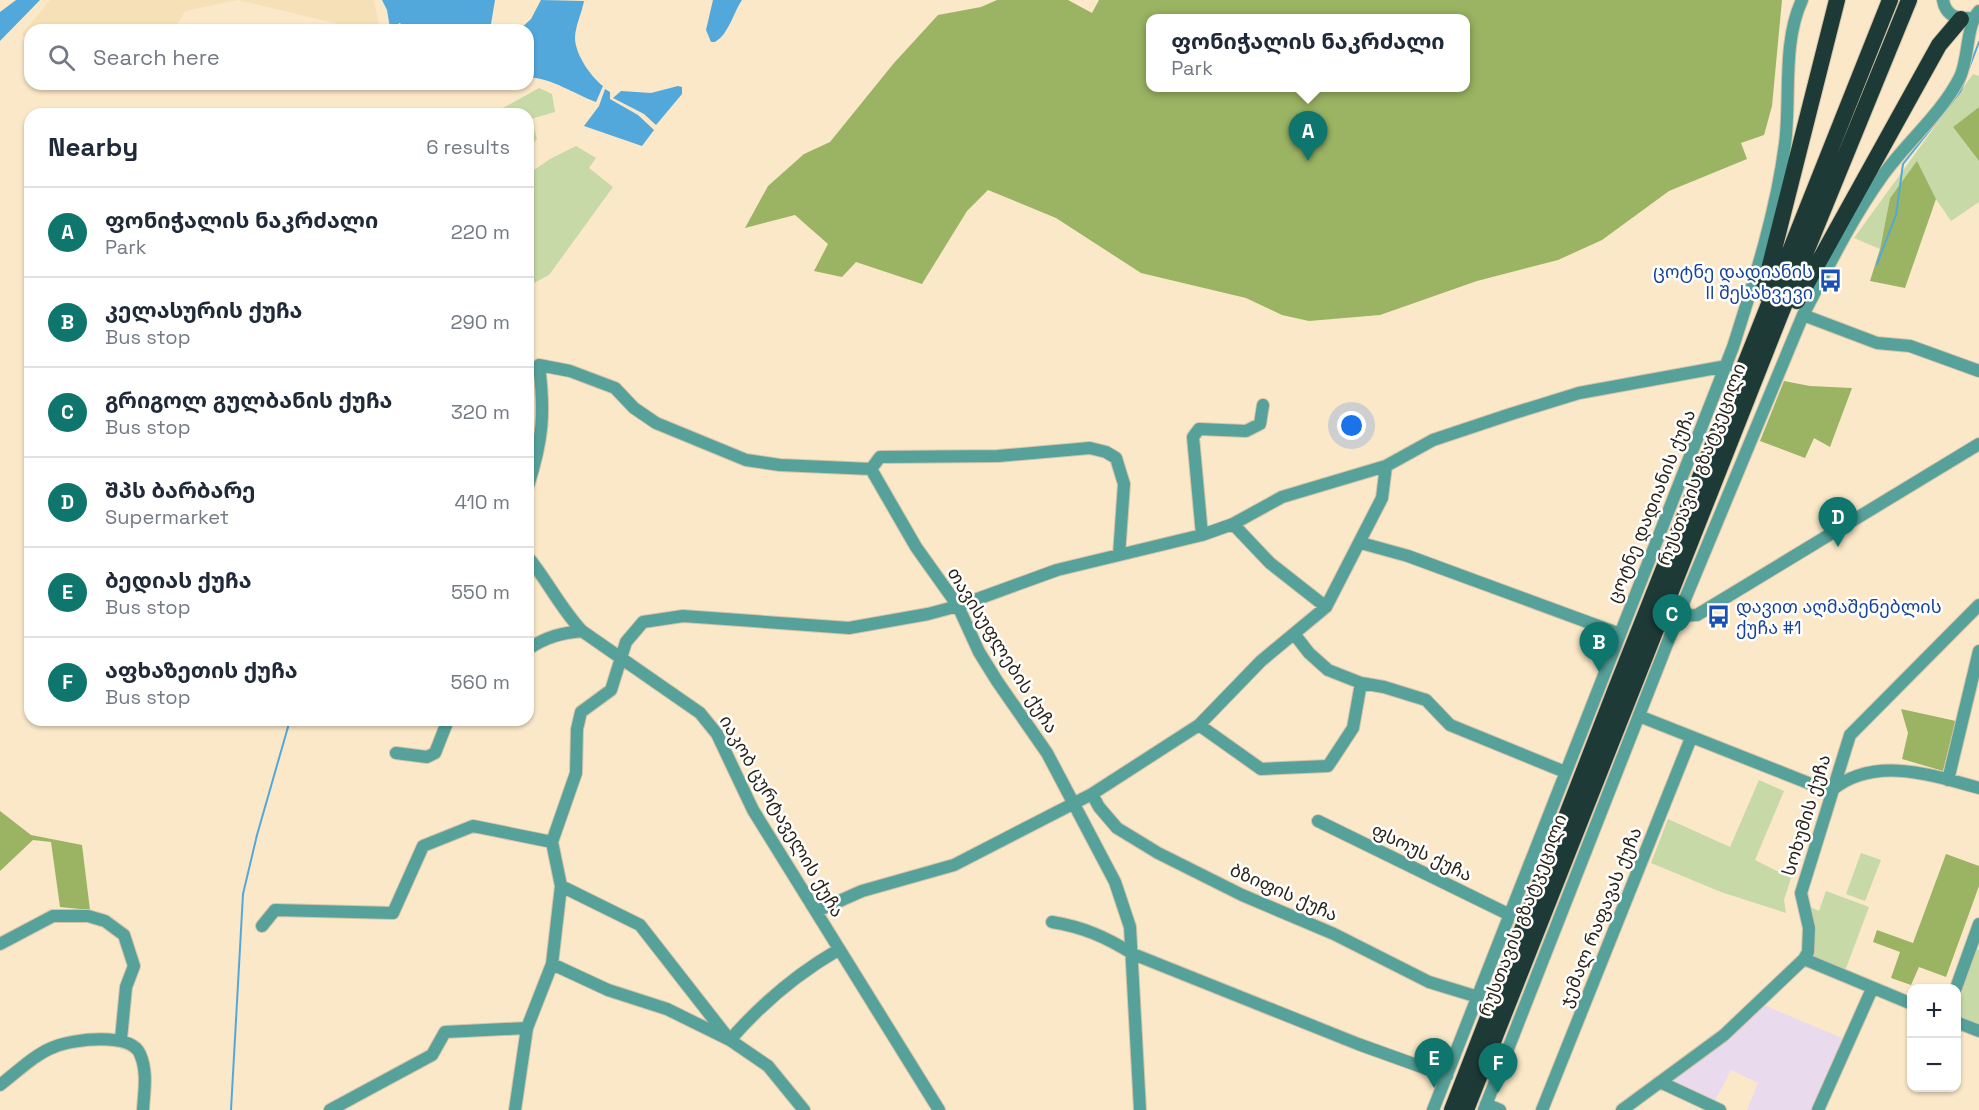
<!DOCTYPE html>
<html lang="en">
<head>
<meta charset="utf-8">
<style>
  :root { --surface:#fff; --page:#f2f2f3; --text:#1f2937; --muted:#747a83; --line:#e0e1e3; --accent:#0f766e }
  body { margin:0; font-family:"Space Grotesk","Noto Sans Georgian",sans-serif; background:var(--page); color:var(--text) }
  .controls { position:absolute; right:18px; bottom:18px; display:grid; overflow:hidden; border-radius:12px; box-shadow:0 2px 4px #0004 }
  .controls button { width:54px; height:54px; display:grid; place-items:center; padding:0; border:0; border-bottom:2px solid var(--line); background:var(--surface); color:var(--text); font:30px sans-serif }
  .you { position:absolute; left:1352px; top:426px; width:21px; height:21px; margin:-15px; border:4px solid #fff; border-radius:50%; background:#1a73e8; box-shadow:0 0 0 9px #1a73e833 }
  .badge { display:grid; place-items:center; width:39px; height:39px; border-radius:50%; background:var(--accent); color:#fff; font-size:20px; font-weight:700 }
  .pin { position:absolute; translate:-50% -50px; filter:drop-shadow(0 2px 3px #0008) }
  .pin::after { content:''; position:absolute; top:32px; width:21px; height:18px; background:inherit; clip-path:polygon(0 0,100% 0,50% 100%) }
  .popup { position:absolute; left:1146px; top:14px; width:324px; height:78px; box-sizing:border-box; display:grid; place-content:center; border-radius:12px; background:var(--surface); filter:drop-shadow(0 2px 4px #0005); font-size:20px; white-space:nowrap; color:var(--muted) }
  .popup b { font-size:22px; color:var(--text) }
  .popup::after { content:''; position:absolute; left:50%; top:100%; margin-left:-12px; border:12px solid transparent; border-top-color:var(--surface) }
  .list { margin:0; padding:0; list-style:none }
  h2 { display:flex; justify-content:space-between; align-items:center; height:78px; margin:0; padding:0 24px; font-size:26px }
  h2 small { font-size:20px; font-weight:400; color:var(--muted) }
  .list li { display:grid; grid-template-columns:39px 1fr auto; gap:18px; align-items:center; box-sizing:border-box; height:90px; padding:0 24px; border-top:2px solid var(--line) }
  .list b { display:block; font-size:22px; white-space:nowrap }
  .list p { margin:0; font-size:20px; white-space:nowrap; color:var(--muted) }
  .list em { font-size:20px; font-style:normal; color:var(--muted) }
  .icon { flex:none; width:33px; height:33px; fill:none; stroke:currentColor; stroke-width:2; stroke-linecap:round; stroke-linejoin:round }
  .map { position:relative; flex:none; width:1979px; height:1110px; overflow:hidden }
  .search { position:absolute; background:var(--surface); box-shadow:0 2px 4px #0004; left:24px; top:24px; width:510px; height:66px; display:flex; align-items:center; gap:15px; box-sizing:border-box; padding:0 21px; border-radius:18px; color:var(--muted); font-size:22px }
  .panel { position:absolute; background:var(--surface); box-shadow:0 2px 4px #0004; left:24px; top:108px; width:510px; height:618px; border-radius:18px }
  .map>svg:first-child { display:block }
  .commercial { fill:#eadaed }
  .built { fill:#f5e0b8 }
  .green { fill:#c7d9a6 }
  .forest { fill:#9bb463; fill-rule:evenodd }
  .water { fill:#52a8db }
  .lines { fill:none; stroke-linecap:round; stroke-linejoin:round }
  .stream { stroke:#52a8db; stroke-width:2 }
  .minor-casing { stroke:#d5c5a8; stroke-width:14 }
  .highway-casing { stroke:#d5c5a8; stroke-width:18 }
  .minor { stroke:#56a29b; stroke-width:12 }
  .highway { stroke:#1e3a37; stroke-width:16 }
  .labels { text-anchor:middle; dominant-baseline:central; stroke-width:5; stroke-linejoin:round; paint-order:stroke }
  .transit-label { font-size:18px; fill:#164399; stroke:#fff; text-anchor:end }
  .street-label { font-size:18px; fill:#2b2418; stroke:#fff }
</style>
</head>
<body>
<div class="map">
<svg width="1979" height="1110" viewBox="0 0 1979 1110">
  <rect width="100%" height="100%" fill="#fae8c8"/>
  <!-- commercial -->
  <path class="commercial" d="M1764,1005L1844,1039L1813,1110H1747L1758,1083L1731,1070L1714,1103L1671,1083Z"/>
  <!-- built -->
  <path class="built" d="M50,0H238L185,11L174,30H30V41L22,34Z
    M238,0H374L380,30H363Z"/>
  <!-- green -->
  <path class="green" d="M1973,74L1979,76V107L1953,127L1979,161V202L1951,221L1936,199L1917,162L1890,198L1880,249L1854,238Z
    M539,88L552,94L555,112L531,119L537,139L528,148V114H492Z
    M576,146L596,158L589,168L613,187L549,275L530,285L528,283V169L534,170L550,159Z
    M1759,780L1784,791L1755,860L1791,878L1784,900L1786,913L1721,892L1651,863L1668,819L1730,847Z
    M1861,853L1881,860L1865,901L1846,894Z
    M1826,891L1869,907L1845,971L1811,959L1808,906L1819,911Z
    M1969,946L1979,950V1025L1957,1016L1956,988Z"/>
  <!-- forest -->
  <path class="forest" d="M997,0H1068L1092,13L1099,0H1782L1772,106L1764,135L1741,143L1747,159L1669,191L1602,240L1558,260L1477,281L1380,315L1309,321L1282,315L1246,298L1141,273L1056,218L988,190L967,211L922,284L856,262L842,277L814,271L828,244L795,215L745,228L768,186L804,154L830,142L894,63L938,15L981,7ZM1150,18H1466V88H1150Z
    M1979,107V161L1953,127Z
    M1917,161L1936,199L1905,288L1870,281L1880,249L1890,198Z
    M1784,381L1810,386L1852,388L1830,447L1814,438L1805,458L1760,441Z
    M1901,709L1956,721L1943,771L1902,759L1908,733Z
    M0,811L31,835L82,845L90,910L60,907L51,842L33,840L0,871Z
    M1946,854L1979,866V886L1946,977L1919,967L1911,985L1891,978L1900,952L1873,942L1877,930L1913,943Z"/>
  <!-- water -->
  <path class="water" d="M16,0H40L0,41V12Z
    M382,0H495L490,30H462L461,25L453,30H406L400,23L390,28L387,10Z
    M541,0L584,1C582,12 575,27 575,38C575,54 591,77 603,86L596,102C572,93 554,79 528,77V30H519L531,19Z
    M713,0H742C733,13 729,34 715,42H711L706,30Z
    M678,86L682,87V94L656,125L644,114L613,98L621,91L651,93Z
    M605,89L610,92V99L638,115L654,130L642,146L584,126L599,106Z"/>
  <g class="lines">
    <!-- stream -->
    <path class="stream" d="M1968,71L1979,42
      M1877,264L1896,215L1903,164L1960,92L1965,80
      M231,1110L243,894L257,835L290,720"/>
    <defs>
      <path id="minor" d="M1943,0C1945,13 1955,20 1968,18
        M1803,315L1877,343L1910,346L1979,371
        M871,469L916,547L958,606L979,652L997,681L1047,753L1115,882L1130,927L1140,1110
        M871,469L880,457L998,456L1090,448L1106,452L1116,458L1124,484L1119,555
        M528,486C543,439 545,413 539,365L570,371L615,388L634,408L656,423L746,460L780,465L871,469
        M1233,524L1270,563L1326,607
        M1202,535L1193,437L1199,429L1246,431L1260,424L1263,405
        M1361,543L1408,556L1620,634
        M528,557C547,580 561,609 582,631L700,713L717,734L753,810L939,1110
        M1678,616L1697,615L1979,444
        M1295,635L1309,653L1328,670L1361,683L1384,687L1426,700L1450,725L1565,772
        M528,649C546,637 561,633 582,631
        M1639,716L1831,792
        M1199,725L1261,769L1328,766L1353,728L1361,683
        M396,753L427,757L435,753L448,720
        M1948,780L1979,651
        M1831,791C1873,755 1932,775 1979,788
        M1092,794L1099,807L1117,828L1158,853L1242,895L1334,934L1429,982L1478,997
        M1318,821L1510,915
        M561,886L640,925L729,1039
        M817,911L862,891L954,865L1092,794L1199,725L1261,661L1326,607L1382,498L1386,466
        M1052,922C1083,927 1106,937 1133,954L1358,1044L1447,1076
        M262,926L275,910L393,913L423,846L473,826L552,842
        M0,944L53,916H88L105,921L124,935L134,966L126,987L121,1039
        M1804,959L1912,1004
        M552,964L608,990L667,1009L730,1040L768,1066L804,1110
        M1956,988L1979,924
        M1956,1022L1979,1031
        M730,1040C762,1003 795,975 838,950
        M1660,1082L1720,1110
        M0,1085C16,1073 35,1054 54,1047C73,1039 131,1032 140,1054C148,1072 144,1092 143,1110
        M1486,1104L1500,1110
        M330,1110L432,1055L445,1032L527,1028
        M515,1110L527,1028L552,964L561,886L552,842L576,773L577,729L581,712L611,690L626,642L643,622L683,616L849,628L928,614L958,606L1057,570L1202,535L1233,524L1282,497L1386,466L1433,440L1511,414L1579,393L1727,366
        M1433,1110L1733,347C1754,281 1776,214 1785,144C1791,98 1782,43 1802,0
        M1484,1110L1678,616L1803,315C1828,267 1852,218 1883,175C1907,142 1942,113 1960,77C1969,58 1966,25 1979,11
        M1542,1110L1691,738
        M1622,1110L1724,1035L1804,959L1808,952L1809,928L1801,893L1850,735L1979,605
        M1818,1110L1872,989"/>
      <path id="highway" d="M1763,293L1837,0
        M1797,301L1939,45L1961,19
        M1452,1110L1615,691L1890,0
        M1466,1110L1781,313L1909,0"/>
    </defs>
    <!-- minor casing -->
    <use href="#minor" class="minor-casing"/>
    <!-- highway casing -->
    <use href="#highway" class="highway-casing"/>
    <!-- minor -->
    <use href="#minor" class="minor"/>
    <!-- highway -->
    <use href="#highway" class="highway"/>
  </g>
  <!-- icons -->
  <defs>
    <symbol id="bus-bare" viewBox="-9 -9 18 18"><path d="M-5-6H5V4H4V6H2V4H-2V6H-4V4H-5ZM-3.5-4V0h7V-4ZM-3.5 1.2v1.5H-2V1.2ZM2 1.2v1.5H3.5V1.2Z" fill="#1a4fb4" stroke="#fff" stroke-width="2.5" paint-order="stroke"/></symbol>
  </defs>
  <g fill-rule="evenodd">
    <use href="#bus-bare" x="1814" y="264" width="33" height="33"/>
    <use href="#bus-bare" x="1702" y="600" width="33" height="33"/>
  </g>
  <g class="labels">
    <!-- transit labels -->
    <g class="transit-label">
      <text x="1813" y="271">ცოტნე დადიანის<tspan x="1813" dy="21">II შესახვევი</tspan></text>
      <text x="1736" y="606" text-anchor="start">დავით აღმაშენებლის<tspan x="1736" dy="21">ქუჩა #1</tspan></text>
    </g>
    <!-- street labels -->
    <g class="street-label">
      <text transform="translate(1701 464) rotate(-69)">რუსთავის გზატკეცილი</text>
      <text transform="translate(1651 506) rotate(-68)">ცოტნე დადიანის ქუჩა</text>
      <text transform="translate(1003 650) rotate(58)">თავისუფლების ქუჩა</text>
      <text transform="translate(1806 815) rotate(-73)">სოხუმის ქუჩა</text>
      <text transform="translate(782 816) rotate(60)">იაკობ ცურტაველის ქუჩა</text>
      <text transform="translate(1422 852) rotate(26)">ფსოუს ქუჩა</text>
      <text transform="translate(1284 892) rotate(24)">ბზიფის ქუჩა</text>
      <text transform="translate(1522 915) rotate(-69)">რუსთავის გზატკეცილი</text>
      <text transform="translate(1600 917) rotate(-68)">ჯემალ რაფავას ქუჩა</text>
    </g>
  </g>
</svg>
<div class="controls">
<button>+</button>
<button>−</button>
</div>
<div class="you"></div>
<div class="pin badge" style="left:1308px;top:161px">A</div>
<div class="popup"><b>ფონიჭალის ნაკრძალი</b>Park</div>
<div class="pin badge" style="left:1599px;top:672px">B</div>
<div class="pin badge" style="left:1672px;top:644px">C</div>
<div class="pin badge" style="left:1838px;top:547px">D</div>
<div class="pin badge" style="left:1434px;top:1088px">E</div>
<div class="pin badge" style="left:1498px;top:1093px">F</div>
<div class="search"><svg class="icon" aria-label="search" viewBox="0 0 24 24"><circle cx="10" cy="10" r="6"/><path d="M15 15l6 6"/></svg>Search here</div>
<section class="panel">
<h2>Nearby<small>6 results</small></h2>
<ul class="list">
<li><span class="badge">A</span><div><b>ფონიჭალის ნაკრძალი</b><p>Park</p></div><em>220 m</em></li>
<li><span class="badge">B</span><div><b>კელასურის ქუჩა</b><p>Bus stop</p></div><em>290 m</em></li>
<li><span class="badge">C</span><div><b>გრიგოლ გულბანის ქუჩა</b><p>Bus stop</p></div><em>320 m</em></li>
<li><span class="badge">D</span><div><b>შპს ბარბარე</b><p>Supermarket</p></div><em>410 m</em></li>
<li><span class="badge">E</span><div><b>ბედიას ქუჩა</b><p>Bus stop</p></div><em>550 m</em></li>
<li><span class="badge">F</span><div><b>აფხაზეთის ქუჩა</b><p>Bus stop</p></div><em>560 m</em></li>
</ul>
</section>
</div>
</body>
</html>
